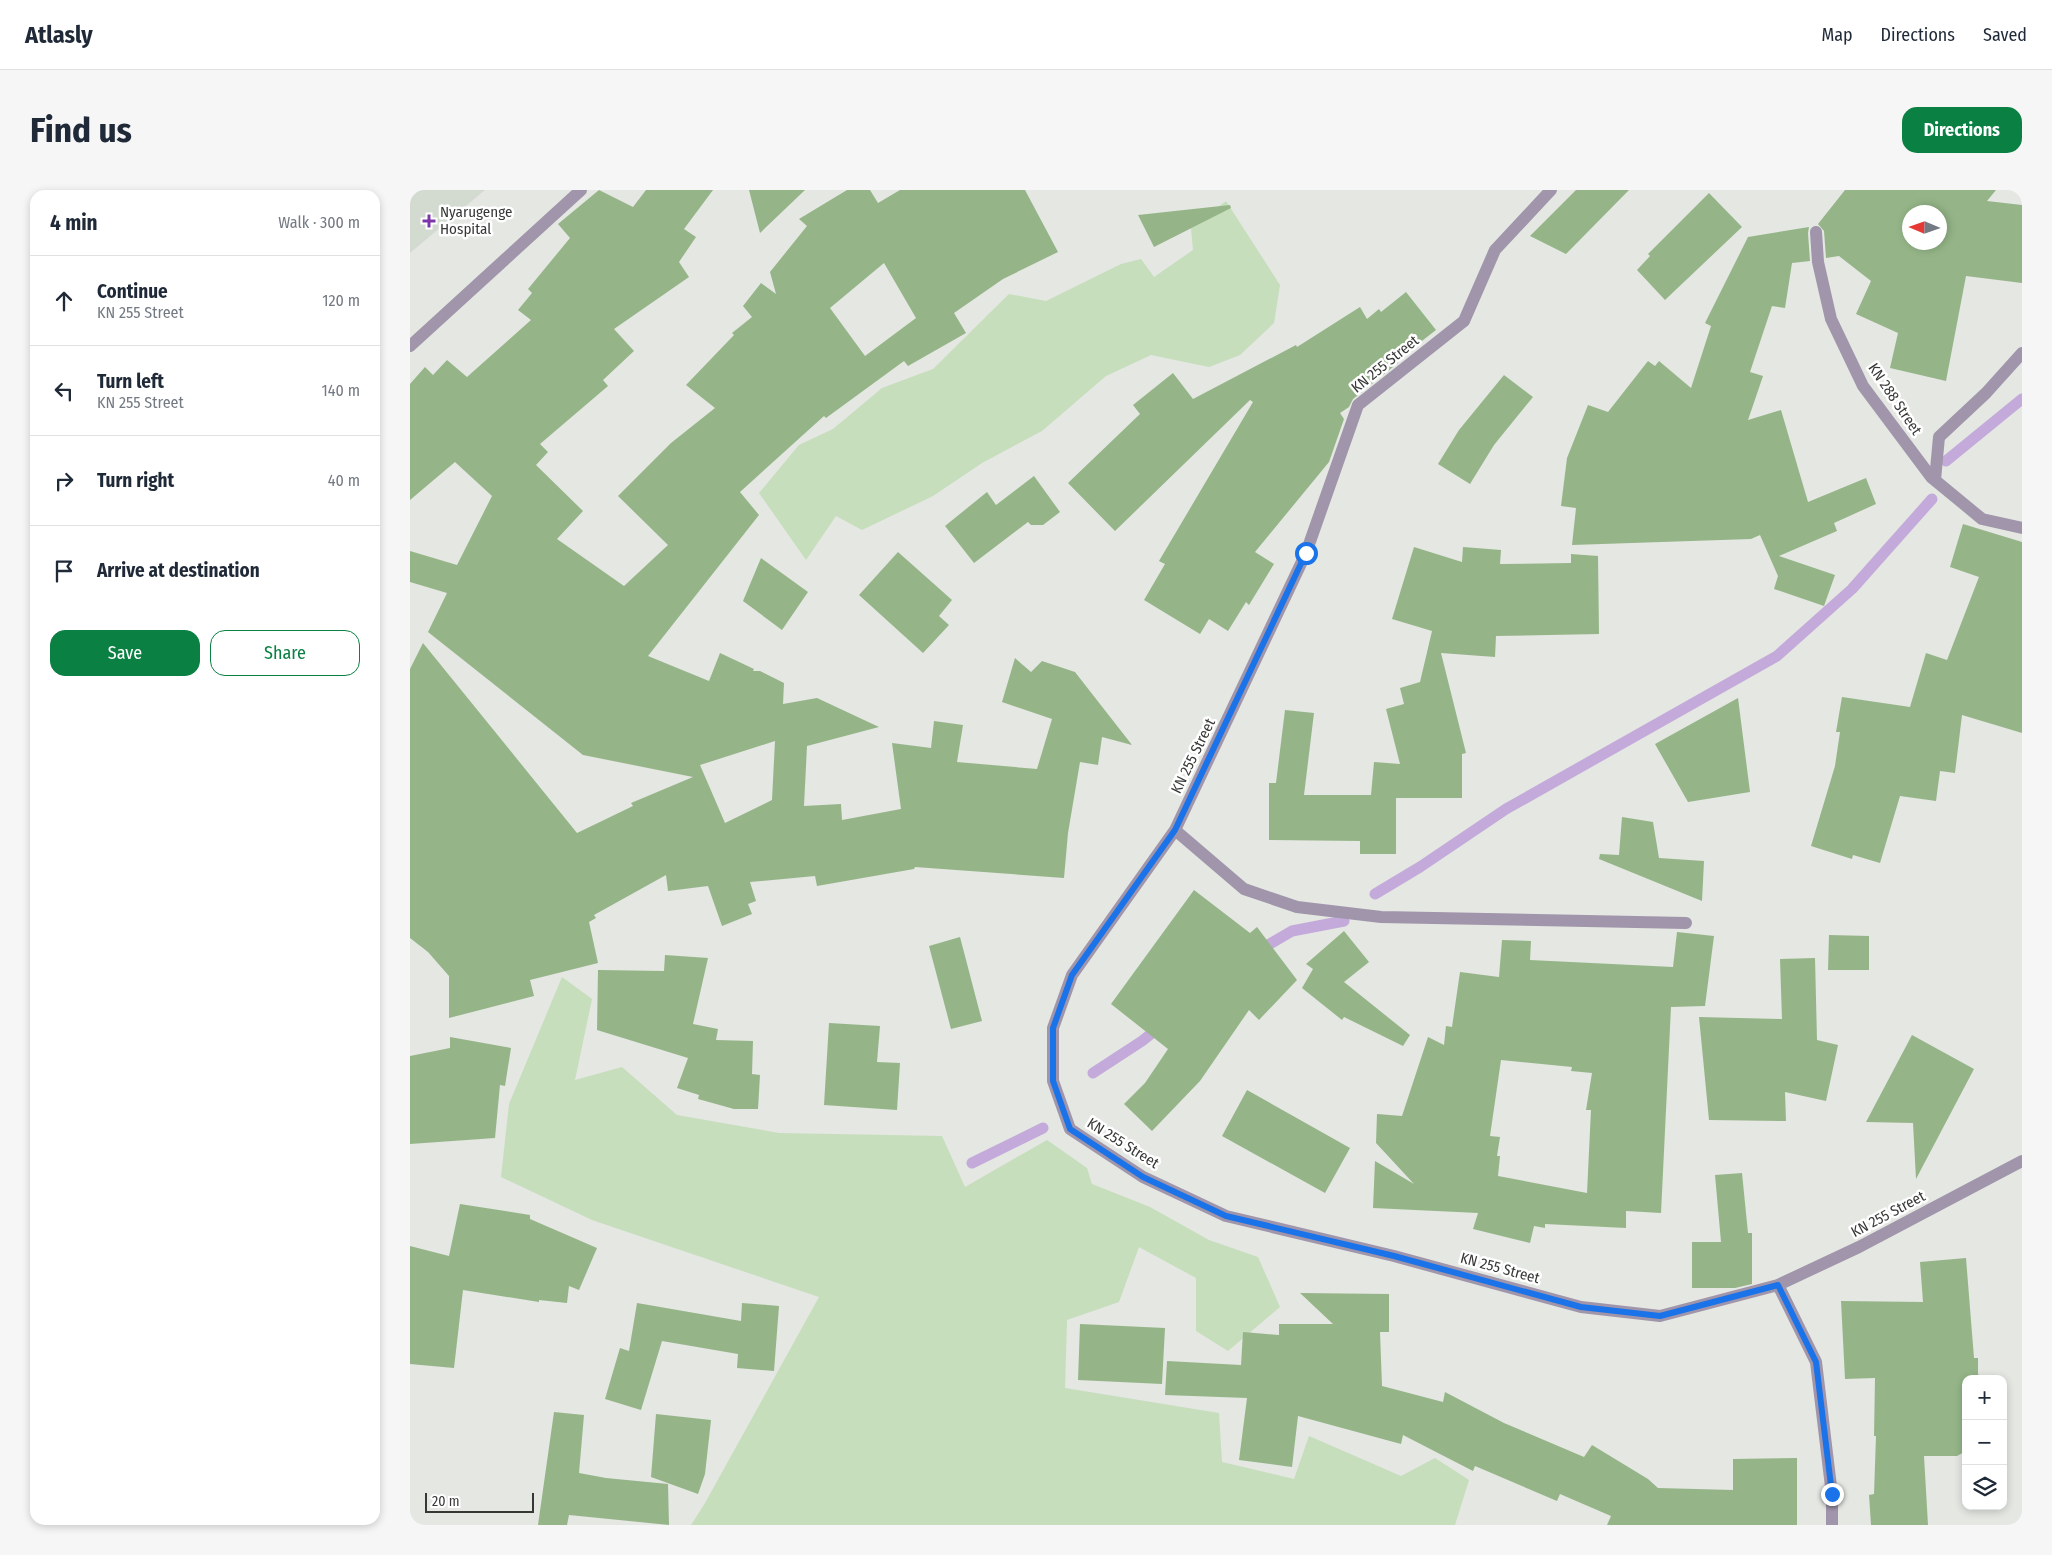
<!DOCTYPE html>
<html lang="en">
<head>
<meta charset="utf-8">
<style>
  :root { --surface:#fff; --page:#f6f6f7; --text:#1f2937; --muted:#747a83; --line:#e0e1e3; --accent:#0b8043 }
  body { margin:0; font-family:"Fira Sans Condensed",sans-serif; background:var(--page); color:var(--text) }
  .controls { position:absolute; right:15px; bottom:15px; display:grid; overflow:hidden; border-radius:10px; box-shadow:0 2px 8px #0003 }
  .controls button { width:45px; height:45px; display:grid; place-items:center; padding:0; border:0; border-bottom:1px solid var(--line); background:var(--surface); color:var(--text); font:25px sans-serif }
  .compass { position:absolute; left:1492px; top:15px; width:45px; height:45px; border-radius:50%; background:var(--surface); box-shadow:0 2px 8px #0003; rotate:272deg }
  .scale { position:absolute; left:15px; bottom:12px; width:109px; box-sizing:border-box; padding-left:5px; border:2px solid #373836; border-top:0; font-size:14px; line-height:18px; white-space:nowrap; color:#373836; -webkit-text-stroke:4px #fff; paint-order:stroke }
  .stop { position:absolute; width:15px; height:15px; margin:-11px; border:4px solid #1a73e8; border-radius:50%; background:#fff }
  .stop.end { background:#1a73e8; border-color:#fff; box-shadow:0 1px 5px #0008 }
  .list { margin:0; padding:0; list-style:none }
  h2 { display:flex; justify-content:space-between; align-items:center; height:65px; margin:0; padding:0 20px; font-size:21px }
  h2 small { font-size:16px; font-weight:400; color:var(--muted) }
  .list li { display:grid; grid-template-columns:32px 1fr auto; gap:15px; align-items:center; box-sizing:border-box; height:90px; padding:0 20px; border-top:1px solid var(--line) }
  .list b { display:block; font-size:19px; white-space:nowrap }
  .list p { margin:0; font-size:16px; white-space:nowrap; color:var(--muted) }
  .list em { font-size:16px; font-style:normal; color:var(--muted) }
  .actions { display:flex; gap:10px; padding:15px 20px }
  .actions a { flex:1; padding:11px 0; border:1px solid var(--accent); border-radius:15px; text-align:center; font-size:18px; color:var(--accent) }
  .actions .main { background:var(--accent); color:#fff }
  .icon { flex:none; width:28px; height:28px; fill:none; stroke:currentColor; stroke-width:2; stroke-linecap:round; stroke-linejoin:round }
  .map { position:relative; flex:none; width:1612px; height:1335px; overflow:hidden; border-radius:15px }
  header { display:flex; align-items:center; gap:30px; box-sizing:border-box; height:70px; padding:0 25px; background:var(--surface); border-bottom:1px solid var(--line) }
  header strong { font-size:24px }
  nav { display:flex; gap:28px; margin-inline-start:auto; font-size:18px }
  .intro { display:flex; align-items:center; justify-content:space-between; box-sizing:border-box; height:120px; padding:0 30px }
  h1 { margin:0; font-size:35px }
  .button { padding:12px 22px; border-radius:15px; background:var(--accent); color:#fff; font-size:18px; font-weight:700 }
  main { display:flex; gap:30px; padding:0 30px }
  aside { flex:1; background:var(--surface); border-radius:15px; box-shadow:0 2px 8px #0003 }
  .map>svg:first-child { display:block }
  .built { fill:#d3dbd1 }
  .green { fill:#c6debc }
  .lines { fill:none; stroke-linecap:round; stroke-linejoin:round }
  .stream { stroke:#c4aada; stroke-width:11 }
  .building { fill:#95b588; fill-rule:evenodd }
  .street { stroke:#a095aa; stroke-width:12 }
  .route { stroke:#1a73e8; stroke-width:6 }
  .poi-dot { fill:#7c36a9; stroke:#fff; stroke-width:2 }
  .labels { text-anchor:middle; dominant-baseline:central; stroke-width:5; stroke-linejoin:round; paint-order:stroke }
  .poi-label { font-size:15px; fill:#373836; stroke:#fff; text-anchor:start }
  .street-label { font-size:15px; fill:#373836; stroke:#fff }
</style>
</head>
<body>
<header>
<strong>Atlasly</strong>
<nav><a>Map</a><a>Directions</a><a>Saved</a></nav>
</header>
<div class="intro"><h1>Find us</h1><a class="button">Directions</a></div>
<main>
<aside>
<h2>4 min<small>Walk · 300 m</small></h2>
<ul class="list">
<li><svg class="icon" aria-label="ahead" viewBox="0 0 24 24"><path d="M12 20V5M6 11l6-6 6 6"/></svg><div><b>Continue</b><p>KN 255 Street</p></div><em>120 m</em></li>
<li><svg class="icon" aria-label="left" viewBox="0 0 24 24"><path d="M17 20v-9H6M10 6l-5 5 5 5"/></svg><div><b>Turn left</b><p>KN 255 Street</p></div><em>140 m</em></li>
<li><svg class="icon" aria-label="right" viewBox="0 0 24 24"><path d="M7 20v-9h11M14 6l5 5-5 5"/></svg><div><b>Turn right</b></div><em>40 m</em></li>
<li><svg class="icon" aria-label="arrive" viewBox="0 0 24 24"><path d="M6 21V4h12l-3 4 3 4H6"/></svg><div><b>Arrive at destination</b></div></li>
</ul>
<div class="actions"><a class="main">Save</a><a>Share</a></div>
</aside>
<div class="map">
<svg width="1612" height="1335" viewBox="0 0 1612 1335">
  <rect width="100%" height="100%" fill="#e4e7e2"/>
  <!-- built -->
  <path class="built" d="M0,0H75L0,63Z"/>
  <!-- green -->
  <path class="green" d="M816,11L870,95L864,133L830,165L799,177L741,165L696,186L632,241L572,273L523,306L452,340L426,326L396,370L349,303L389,255L423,239L472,198L523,179L599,104L636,111L711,74L731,69L744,87L783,60L781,38Z
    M152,787L182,809L165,890L212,877L267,925L369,943L532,946L555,997L637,950L677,978L682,994L740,1017L799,1050L848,1067L870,1117L818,1161L786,1141V1088L729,1057L709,1112L657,1130L655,1198L809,1223L812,1272L884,1289L899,1246L991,1286L1025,1268L1059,1290L1045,1335H281L295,1313L409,1107L182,1030L91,987L99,914Z"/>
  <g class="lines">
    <!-- stream -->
    <path class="stream" d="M1536,271L1612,209
      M965,704L1010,677L1096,619L1367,466L1442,399L1522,309
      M846,762L882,741L934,731
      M683,883L732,851L751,836
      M562,973L633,938"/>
  </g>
  <!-- building -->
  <path class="building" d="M189,0L223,17L236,0H303L274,39L286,47L269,72L279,87L204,139L224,161L193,190L198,196L130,254L138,262L126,275L173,321L147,349L214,396L258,355L208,306L261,253L305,218L276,195L324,145L322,143L342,127L333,116L351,93L366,104L360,82L397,36L389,29L437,0H460L468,13L490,0H615L648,62L593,89L544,123L556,143L498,176L494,171L416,228L414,226L330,302L349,325L238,466L299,491L310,463L344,479L343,481H350L374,493L373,514L407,508L469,537L397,556L394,616L431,614L432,630L491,619L482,553L521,558L524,531L553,535L547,572L627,579L642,529L592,512L605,468L621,482L632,471L665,482L722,555L692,547L688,575L670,572L658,643L654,688L505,677L504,679L407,696L405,686L340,692L346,711L338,714L342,724L312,736L298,696L258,701L256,685L184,725L186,728L179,732L188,773L120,790L124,806L39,828V786L18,762L0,748V479L13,453L167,643L223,616L221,613L283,587L173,565L18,442L37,403L0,392V361L47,375L82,306L45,272L0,310V194L15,177L23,185L37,170L57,187L121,130L108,120L122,103L118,99L160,48L148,34ZM474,73L506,128L455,166L420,118ZM365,551L362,610L315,633L290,575Z
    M339,0H395L350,43Z
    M1166,0H1219L1156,64L1120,46Z
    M1435,0H1586L1577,11L1612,15V93L1556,86L1536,191L1480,178L1488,143L1446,124L1461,91L1429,66L1416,68L1414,41L1408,34ZM1500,22H1530V52H1500Z
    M1299,3L1332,37L1255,110L1227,80L1240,66L1238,64Z
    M820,15L821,18L744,57L728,25Z
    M1399,37L1398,43L1400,71L1382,73L1375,118L1362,116L1340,182L1353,186L1338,230L1371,220L1398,312L1456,288L1466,314L1424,333L1427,341L1369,366L1425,385L1414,416L1364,399L1368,386L1350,345L1341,349L1162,355L1166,318L1151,316L1157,268L1178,215L1198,222L1238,171L1245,176L1249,171L1281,198L1301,136L1295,133L1338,47Z
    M996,102L1026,140L986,171L988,173L943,209L939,217L930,223L934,229L919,272L845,362L864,374L839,415L836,412L818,441L799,429L790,444L734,410L755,374L749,371L843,212L840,210L705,341L658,293L730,224L723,215L763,183L783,209L886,155L887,157L950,117L957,129L969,119L971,122Z
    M1094,185L1123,207L1084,255L1060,294L1028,274L1049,240Z
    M624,286L650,322L633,335H621L618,332L564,373L535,336L577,302L586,315Z
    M1553,334L1612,352V543L1552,525L1545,583L1530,581L1526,611L1490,606L1470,673L1443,665L1442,669L1401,656L1425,576L1430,542H1426L1432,507L1500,517L1516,463L1537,470L1569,387L1540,377Z
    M1004,357L1052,372L1053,357L1091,360L1090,374L1161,373V364L1188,366L1189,444L1086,446L1085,467L1031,463L1056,563L1052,564V608H986V664H950V651L859,650V593H866L875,520L904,523L894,605H961L964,572L990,574L976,519L994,514L990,498L1010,492L1022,441L982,429Z
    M488,362L542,410L529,426L539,435L513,463L449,405Z
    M351,368L398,402L372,440L333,411Z
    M1328,508L1340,602L1278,612L1245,554Z
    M1212,627L1243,632L1249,668L1294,671L1292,711L1189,669L1190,664L1209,665Z
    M784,700L840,743L847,737L887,790L849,830L839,820L790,891L742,941L714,914L735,893L758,859L701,814Z
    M934,741L959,772L934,792L1000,845L993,856L934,827L932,830L892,798L903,779L896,774Z
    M1267,742L1304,746L1295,816L1261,817L1251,1023L1216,1021V1038L1135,1034V1038L1124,1036L1120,1053L1063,1039L1068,1023L963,1018L965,971L1004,994L966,953L967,924L992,926L1018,847L1034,855L1036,836L1042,837L1050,782L1089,787L1092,750L1121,751L1120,770L1263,777ZM1091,870L1162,877L1161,881L1182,883L1176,920H1181L1177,1003L1088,986L1090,966H1087L1090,947L1080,946Z
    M1419,745L1459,746V780H1418Z
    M550,747L572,831L541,839L519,756Z
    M255,765L298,768L283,834L308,839L306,850L343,851L342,884L350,885L348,919H324L288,909L289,905L267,898L278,868L187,840L188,780L254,781Z
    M1405,768L1407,850L1428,855L1416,911L1375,902L1376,931L1299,930L1289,827L1372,829L1370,769Z
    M419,833L470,836L467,872L490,873L487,920L414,915Z
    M1502,845L1564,879L1506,989L1503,933L1456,932Z
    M40,847L101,858L95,896L90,895L85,948L0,954V866L40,858Z
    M837,900L940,958L915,1003L812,946Z
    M1332,983L1338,1043H1342V1094L1325,1098H1282V1052H1311L1305,985Z
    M50,1014L120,1025V1029L187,1058L169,1100L159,1096L157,1113L129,1110V1112L53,1100L44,1178L0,1174V1056L39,1066Z
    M1556,1068L1564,1168H1568V1184L1571,1189H1556V1261L1547,1266H1514L1518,1335H1461L1459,1305L1464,1304L1466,1246H1464L1465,1188L1435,1189L1431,1111L1513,1112L1510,1072Z
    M890,1103L979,1104V1142H970L972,1196L1033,1212L1035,1202L1094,1233L1174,1267L1182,1255L1238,1289L1248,1298L1323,1300V1269L1387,1268V1335H1197L1201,1326L1150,1304L1147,1311L1065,1276L1063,1281L993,1245L991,1254L888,1226L882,1277L829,1270L837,1208L755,1205L757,1171L831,1175L833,1142L869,1145V1134H923Z
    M227,1113L331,1131L332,1113L369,1116L364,1181L327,1178L328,1164L252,1151L231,1220L195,1209L210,1158L219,1161Z
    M670,1134L755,1138L752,1194L668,1190Z
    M144,1222L174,1225L169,1283L196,1288L258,1294L259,1335L159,1325L157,1335H128Z
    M246,1224L301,1230L295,1284L288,1304L241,1287Z"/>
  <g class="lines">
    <!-- street -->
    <path class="street" d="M1141,0L1085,60L1054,131L948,215L896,363L765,640L662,785L643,838V891L660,939L733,987L816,1026L984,1066L1171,1117L1250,1126L1368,1095L1449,1057L1612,971
      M1406,42L1408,72L1421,129L1453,196L1521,287L1572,329L1612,338
      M0,156L171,0
      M1525,290L1529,247L1576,203L1612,163
      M765,640L834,699L887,717L971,727L1276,733
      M1368,1095L1406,1172L1422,1305V1335"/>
  </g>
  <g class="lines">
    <!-- route -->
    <path class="route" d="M896,363L765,640L662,785L643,838V891L660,939L733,987L816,1026L984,1066L1171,1117L1250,1126L1368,1095L1406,1172L1422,1304"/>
  </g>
  <!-- markers -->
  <path class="poi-dot" d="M16.5 23.5h5v5h5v5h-5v5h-5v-5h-5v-5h5z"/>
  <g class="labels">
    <!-- poi labels -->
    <g class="poi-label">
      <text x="30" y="22">Nyarugenge<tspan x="30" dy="17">Hospital</tspan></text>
    </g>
    <!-- street labels -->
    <g class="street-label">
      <text transform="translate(975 174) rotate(-39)">KN 255 Street</text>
      <text transform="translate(1485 209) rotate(56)">KN 288 Street</text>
      <text transform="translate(783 566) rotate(-64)">KN 255 Street</text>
      <text transform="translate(713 953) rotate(32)">KN 255 Street</text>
      <text transform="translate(1478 1024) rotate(-28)">KN 255 Street</text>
      <text transform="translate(1090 1078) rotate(15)">KN 255 Street</text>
    </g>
  </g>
</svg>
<div class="controls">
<button>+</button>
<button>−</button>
<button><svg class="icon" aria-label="layers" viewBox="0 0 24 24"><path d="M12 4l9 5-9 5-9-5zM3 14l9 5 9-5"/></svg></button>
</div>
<svg class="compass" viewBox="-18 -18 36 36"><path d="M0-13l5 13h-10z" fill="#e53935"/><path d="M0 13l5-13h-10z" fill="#747a83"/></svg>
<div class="scale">20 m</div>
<div class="stop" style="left:896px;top:363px"></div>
<div class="stop end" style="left:1422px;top:1304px"></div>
</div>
</main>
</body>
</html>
